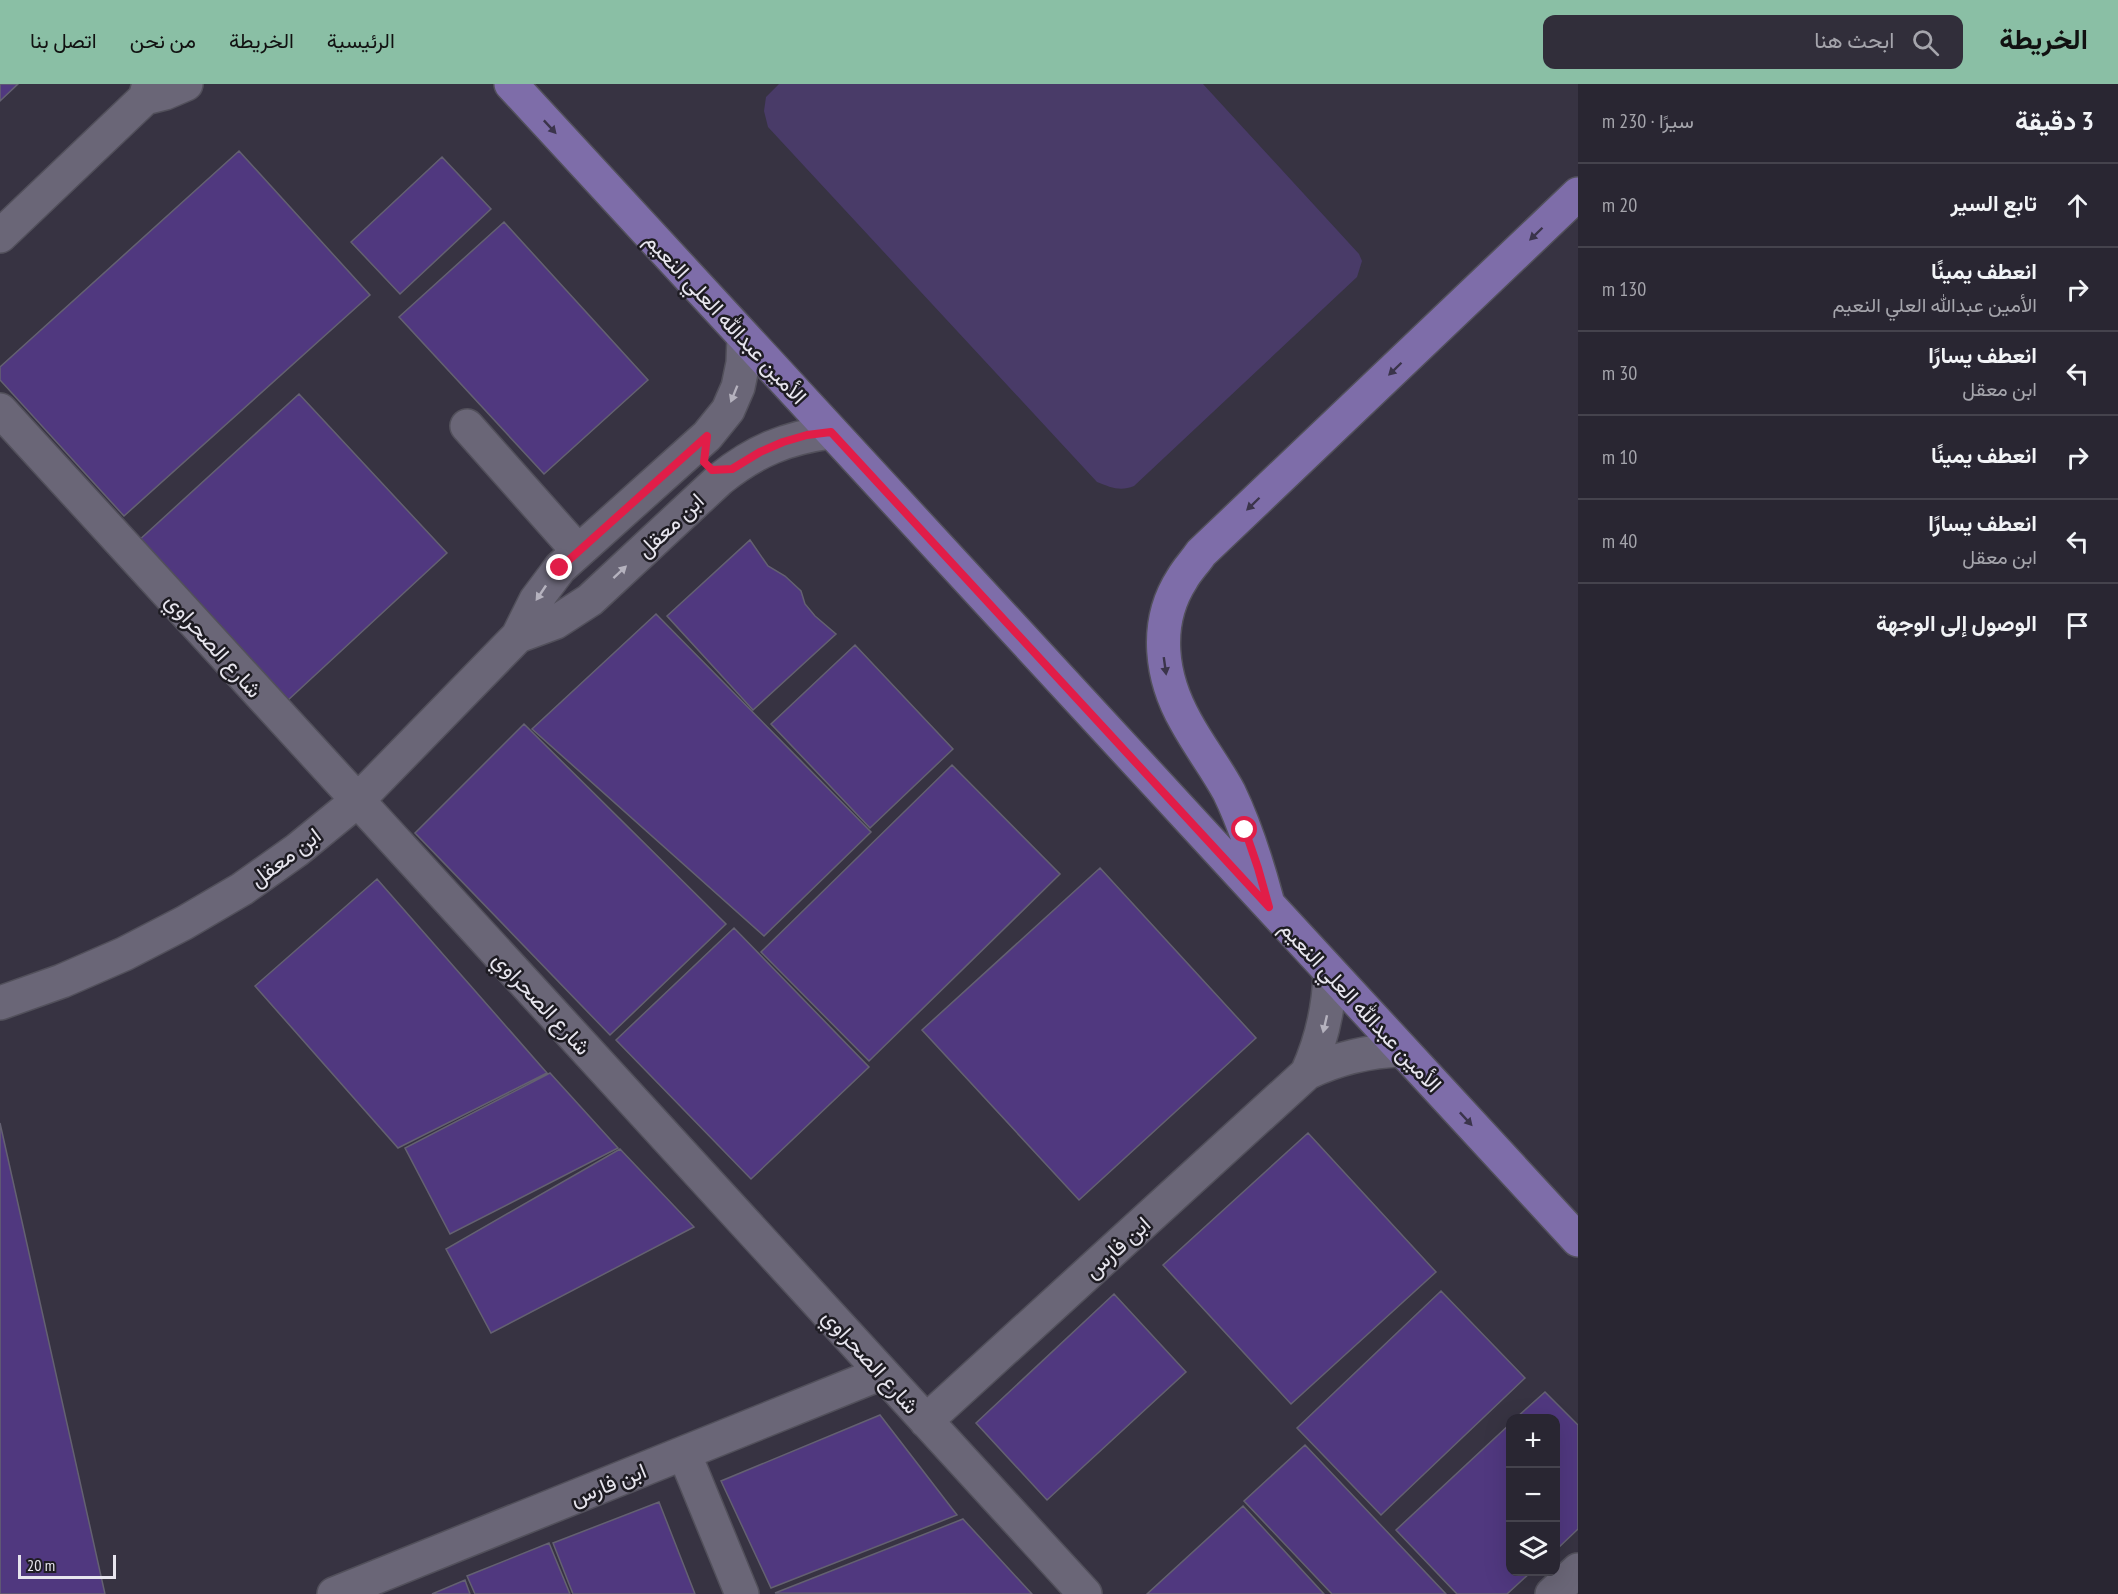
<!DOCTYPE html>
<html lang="ar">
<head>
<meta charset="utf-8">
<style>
  :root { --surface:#292632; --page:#312e3a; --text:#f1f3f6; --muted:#a5a5ac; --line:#45434d; --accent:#8abfa5 }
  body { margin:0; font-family:"PT Sans Narrow",Vazirmatn,sans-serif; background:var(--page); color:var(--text); direction:rtl }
  .controls { position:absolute; right:18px; bottom:18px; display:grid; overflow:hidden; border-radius:12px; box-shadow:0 6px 24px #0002 }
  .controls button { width:54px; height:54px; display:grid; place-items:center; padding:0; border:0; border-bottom:2px solid var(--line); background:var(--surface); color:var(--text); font:30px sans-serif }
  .scale { position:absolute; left:18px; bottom:15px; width:98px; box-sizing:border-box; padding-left:6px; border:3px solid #e7e5ee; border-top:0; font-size:16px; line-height:21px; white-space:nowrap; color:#e7e5ee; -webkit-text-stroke:4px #1e1c23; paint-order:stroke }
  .stop { position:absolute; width:18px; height:18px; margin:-14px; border:4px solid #e11d48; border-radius:50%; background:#fff }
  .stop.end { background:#e11d48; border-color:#fff; box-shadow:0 2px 6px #0008 }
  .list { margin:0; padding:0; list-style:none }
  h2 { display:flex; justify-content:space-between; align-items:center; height:78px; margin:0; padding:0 24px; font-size:26px }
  h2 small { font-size:20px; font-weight:400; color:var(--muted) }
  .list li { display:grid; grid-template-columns:39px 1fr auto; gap:18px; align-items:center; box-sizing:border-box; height:84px; padding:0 24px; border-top:2px solid var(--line) }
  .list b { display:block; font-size:22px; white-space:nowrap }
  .list p { margin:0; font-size:20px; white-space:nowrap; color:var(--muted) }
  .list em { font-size:20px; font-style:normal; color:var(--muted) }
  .icon { flex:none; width:33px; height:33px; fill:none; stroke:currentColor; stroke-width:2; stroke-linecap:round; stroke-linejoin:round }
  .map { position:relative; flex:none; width:1578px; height:1510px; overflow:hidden; direction:ltr }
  header { display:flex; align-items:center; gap:36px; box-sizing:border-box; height:84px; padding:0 30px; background:var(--accent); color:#111 }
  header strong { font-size:28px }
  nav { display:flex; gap:33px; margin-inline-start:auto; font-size:21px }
  .search { width:420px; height:54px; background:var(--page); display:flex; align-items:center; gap:15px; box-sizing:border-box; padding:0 21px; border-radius:12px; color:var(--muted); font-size:22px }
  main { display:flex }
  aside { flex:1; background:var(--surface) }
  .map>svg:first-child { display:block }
  .green { fill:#493b68 }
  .building { fill:#50387f; stroke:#646171; stroke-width:1.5 }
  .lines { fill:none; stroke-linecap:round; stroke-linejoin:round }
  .minor-casing { stroke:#52505b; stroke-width:36 }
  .major-casing { stroke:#52505b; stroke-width:36 }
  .minor { stroke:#6a6677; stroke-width:33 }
  .major { stroke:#7e6da9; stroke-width:33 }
  .oneway { fill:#3b344b }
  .oneway2 { fill:#b5b2be }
  .route { stroke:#e11d48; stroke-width:8 }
  .labels { text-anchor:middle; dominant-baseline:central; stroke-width:5; stroke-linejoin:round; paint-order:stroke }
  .street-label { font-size:22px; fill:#e7e5ee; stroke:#1e1c23 }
</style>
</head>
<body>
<header>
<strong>الخريطة</strong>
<div class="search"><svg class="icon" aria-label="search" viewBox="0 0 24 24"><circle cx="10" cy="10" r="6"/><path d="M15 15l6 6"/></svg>ابحث هنا</div>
<nav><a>الرئيسية</a><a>الخريطة</a><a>من نحن</a><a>اتصل بنا</a></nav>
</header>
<main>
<aside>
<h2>3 دقيقة<small>سيرًا · 230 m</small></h2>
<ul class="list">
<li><svg class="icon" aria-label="ahead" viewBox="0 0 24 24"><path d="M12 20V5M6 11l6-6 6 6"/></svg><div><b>تابع السير</b></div><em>20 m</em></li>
<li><svg class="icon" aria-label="right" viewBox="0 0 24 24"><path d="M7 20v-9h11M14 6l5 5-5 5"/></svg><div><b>انعطف يمينًا</b><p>الأمين عبدالله العلي النعيم</p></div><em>130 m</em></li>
<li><svg class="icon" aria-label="left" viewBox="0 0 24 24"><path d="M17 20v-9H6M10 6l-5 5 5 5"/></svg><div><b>انعطف يسارًا</b><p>ابن معقل</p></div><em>30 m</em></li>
<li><svg class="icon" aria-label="right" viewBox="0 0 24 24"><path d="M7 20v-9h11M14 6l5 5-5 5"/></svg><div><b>انعطف يمينًا</b></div><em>10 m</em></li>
<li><svg class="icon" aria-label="left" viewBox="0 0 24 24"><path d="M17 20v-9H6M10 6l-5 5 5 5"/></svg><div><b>انعطف يسارًا</b><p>ابن معقل</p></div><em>40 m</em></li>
<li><svg class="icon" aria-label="arrive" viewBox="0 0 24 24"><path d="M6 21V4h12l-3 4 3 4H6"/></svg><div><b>الوصول إلى الوجهة</b></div></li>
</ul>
</aside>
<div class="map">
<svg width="1578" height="1510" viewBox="0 0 1578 1510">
  <rect width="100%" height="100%" fill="#373342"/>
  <!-- green -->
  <path class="green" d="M779,0H1203L1359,170L1362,177L1357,193L1134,402C1120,408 1110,403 1097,398L768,43L764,27L766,13Z"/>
  <!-- building -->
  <path class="building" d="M0,0H18L0,17Z
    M239,67L370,211L124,432L0,296V283Z
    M442,73L491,125L400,210L351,158Z
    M504,138L648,296L544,390L399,233Z
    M299,310L447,469L286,618L137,458Z
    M750,456L768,482L785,492L801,507L805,520L815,532L836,550L753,626L667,532Z
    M656,530L871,748L764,852L532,645Z
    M855,561L953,665L870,744L771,640Z
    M524,640L726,840L610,951L415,749Z
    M952,681L1060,790L869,977L761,868Z
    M1100,784L1256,954L1079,1116L922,946Z
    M377,795L547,989L398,1064L255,902Z
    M734,844L869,983L751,1095L616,956Z
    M550,989L618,1064L450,1150L405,1064Z
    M0,1039L105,1510H0Z
    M1308,1049L1436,1188L1291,1320L1163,1181Z
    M620,1065L694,1143L491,1249L446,1165Z
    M1441,1207L1525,1294L1381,1431L1297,1344Z
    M1114,1210L1186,1288L1047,1416L976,1339Z
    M1545,1308L1578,1341V1445L1556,1466V1334H1516Z
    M880,1331L957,1431L771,1504L721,1397Z
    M1510,1340V1488H1531L1507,1510H1457L1396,1446Z
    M1305,1361L1446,1510H1332L1244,1417Z
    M659,1418L695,1510H573L553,1459Z
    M1243,1422L1324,1510H1147Z
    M963,1435L1032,1510L775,1509Z
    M549,1459L570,1510H475L467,1492Z
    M465,1496L470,1510H432Z"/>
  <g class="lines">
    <defs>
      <path id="minor" d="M145,14L165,9L186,0
        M0,152L145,14L149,0
        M0,326L1085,1510
        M467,342L578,467
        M518,552L556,538L590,516L720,395C755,367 786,354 831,348
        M0,919L62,897L124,870L184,839L242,805L297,766L357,717L518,552L536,516L560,484L707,352L728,326L738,303L743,279L744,253
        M1307,989C1322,956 1329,925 1330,889
        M926,1337L1307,989C1338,974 1367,967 1402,966
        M684,1369L742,1510
        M334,1510L882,1289
        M1552,1510L1578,1486"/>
      <path id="major" d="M511,0L1578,1156
        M1267,816C1257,779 1246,743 1229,708C1216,684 1199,662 1186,638C1161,594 1153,540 1182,495C1187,486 1195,478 1201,469L1578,110"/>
    </defs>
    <!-- minor casing -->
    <use href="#minor" class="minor-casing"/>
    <!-- major casing -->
    <use href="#major" class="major-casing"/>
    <!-- minor -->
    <use href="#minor" class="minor"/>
    <!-- major -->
    <use href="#major" class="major"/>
  </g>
  <!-- one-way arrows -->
  <defs><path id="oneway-solid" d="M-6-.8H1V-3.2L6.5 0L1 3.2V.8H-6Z" transform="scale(1.5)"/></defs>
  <g class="oneway">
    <use href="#oneway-solid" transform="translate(550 43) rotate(47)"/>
    <use href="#oneway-solid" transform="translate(1536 150) rotate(136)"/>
    <use href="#oneway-solid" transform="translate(1395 285) rotate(136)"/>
    <use href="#oneway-solid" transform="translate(1253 420) rotate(136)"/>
    <use href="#oneway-solid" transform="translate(1165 582) rotate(82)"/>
    <use href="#oneway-solid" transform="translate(1466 1035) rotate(47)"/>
  </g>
  <g class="oneway2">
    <use href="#oneway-solid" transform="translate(734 310) rotate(112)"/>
    <use href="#oneway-solid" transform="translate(620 488) rotate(-43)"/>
    <use href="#oneway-solid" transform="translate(541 509) rotate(124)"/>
    <use href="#oneway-solid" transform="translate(1325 940) rotate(103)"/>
  </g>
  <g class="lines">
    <!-- route -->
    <path class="route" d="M560,484L707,352L704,378L712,386L732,385L760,368L783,358L807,351L831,348L1269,823L1258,784L1245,746"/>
  </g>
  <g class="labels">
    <!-- street labels -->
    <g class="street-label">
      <text transform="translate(726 234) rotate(47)">الأمين عبدالله العلي النعيم</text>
      <text transform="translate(670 441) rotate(-43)">ابن معقل</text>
      <text transform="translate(214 561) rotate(48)">شارع الصحراوي</text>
      <text transform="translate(285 773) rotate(-37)">ابن معقل</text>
      <text transform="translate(542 919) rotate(47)">شارع الصحراوي</text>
      <text transform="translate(1361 922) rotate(47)">الأمين عبدالله العلي النعيم</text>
      <text transform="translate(1117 1163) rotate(-42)">ابن فارس</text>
      <text transform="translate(871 1277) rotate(48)">شارع الصحراوي</text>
      <text transform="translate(608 1400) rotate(-22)">ابن فارس</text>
    </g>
  </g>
</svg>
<div class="controls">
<button>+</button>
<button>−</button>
<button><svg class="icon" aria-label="layers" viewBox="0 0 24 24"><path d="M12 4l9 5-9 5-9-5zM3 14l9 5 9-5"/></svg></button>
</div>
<div class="scale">20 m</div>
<div class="stop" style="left:1245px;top:746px"></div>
<div class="stop end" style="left:560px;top:484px"></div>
</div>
</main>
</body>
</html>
